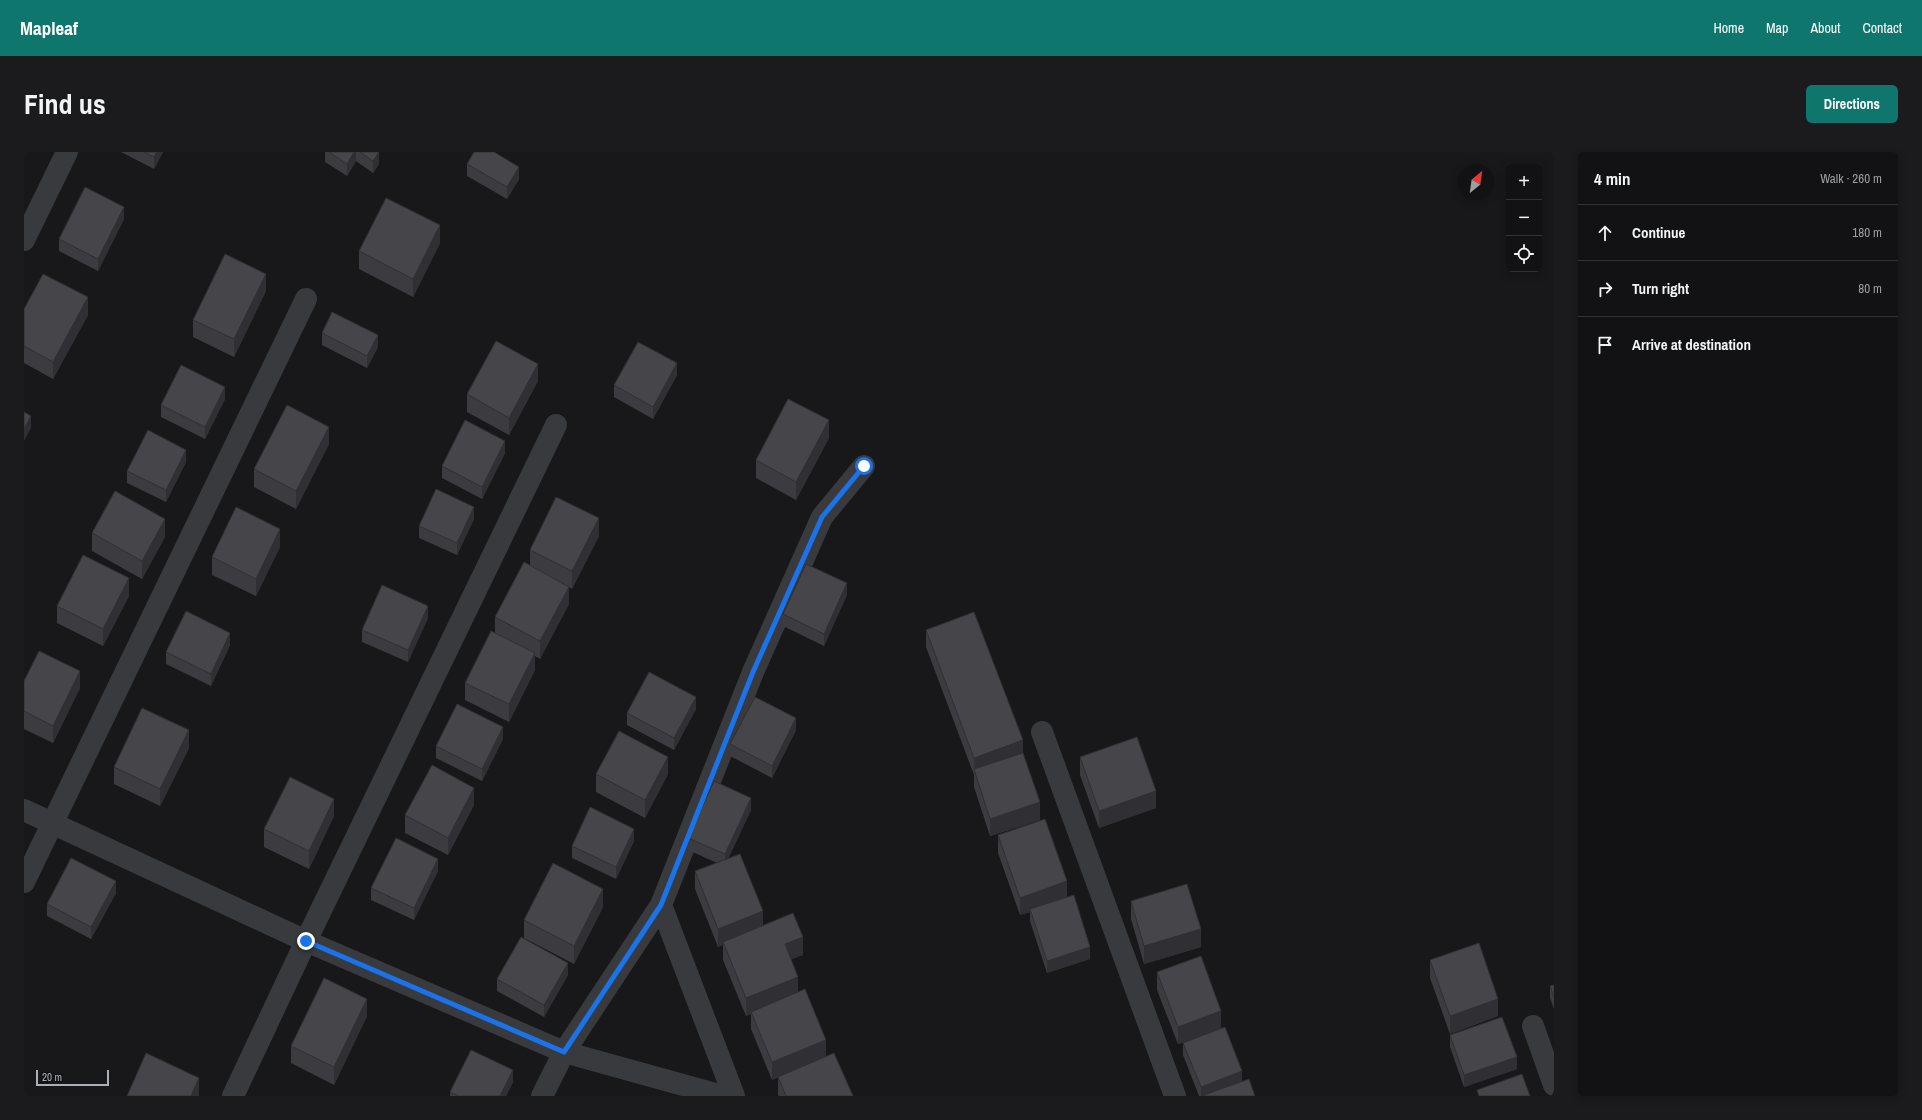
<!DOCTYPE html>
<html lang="en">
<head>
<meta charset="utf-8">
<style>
  :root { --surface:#121214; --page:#1b1b1d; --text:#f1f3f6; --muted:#9c9ea0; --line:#313234; --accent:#0f766e }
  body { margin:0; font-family:"Archivo Narrow",sans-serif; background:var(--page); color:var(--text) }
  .controls { position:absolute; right:12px; top:12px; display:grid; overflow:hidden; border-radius:6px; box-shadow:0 2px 10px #0003 }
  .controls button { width:36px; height:36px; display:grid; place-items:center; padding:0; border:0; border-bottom:1px solid var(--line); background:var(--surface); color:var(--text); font:20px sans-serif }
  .compass { position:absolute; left:1434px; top:12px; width:36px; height:36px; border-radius:50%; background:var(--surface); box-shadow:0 2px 10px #0003; rotate:29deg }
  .scale { position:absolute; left:12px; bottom:10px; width:73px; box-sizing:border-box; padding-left:4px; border:2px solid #abafb8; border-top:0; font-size:11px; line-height:14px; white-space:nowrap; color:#abafb8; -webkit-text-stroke:3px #131315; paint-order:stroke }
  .stop { position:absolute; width:12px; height:12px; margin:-9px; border:3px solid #1a73e8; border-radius:50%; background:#fff }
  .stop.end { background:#1a73e8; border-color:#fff; box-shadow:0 1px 4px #0008 }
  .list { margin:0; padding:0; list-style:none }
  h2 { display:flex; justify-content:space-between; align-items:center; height:52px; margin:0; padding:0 16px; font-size:17px }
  h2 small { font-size:13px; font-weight:400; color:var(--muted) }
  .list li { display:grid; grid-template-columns:26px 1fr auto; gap:12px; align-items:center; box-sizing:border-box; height:56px; padding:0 16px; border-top:1px solid var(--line) }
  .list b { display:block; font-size:15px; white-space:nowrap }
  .list em { font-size:13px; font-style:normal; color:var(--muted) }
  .icon { flex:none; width:22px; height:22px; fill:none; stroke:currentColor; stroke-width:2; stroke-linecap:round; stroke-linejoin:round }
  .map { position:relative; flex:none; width:1530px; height:944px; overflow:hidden; border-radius:6px }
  header { display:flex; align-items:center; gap:24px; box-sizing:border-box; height:56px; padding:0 20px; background:var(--accent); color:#fff }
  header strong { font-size:19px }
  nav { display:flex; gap:22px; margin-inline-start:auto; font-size:14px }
  .intro { display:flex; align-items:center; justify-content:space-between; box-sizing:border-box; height:96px; padding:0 24px }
  h1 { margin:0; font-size:28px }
  .button { padding:10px 18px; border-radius:6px; background:var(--accent); color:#fff; font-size:14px; font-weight:700 }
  main { display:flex; gap:24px; padding:0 24px }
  aside { flex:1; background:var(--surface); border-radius:6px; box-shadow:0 2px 10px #0003 }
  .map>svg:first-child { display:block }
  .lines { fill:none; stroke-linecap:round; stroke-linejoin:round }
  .minor { stroke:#393a3e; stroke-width:22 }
  .wall { fill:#3b3b40 }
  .shaded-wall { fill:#303034 }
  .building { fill:#45454a; stroke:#303034 }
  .route { stroke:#1a73e8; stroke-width:5 }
</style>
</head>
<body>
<header>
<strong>Mapleaf</strong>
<nav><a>Home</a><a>Map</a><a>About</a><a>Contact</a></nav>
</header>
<div class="intro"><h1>Find us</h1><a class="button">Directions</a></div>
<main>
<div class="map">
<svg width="1530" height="944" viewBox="0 0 1530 944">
  <rect width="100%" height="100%" fill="#18181a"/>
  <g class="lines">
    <!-- minor -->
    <path class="minor" d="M0,88L43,0
      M1018,580L1151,944
      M0,658L282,789L540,900L699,944
      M0,730L282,147
      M637,753L710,944
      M1509,874L1530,933
      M209,944L282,789L532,273
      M518,944L540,900L637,753L729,520L798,365L840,314"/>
  </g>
  <!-- wall -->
  <path class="wall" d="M97,0H139L130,17Z
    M301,0H355V12L349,21L332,9L323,24L301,10Z
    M443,12L495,27L483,47L443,24Z
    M100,67L74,119L35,99V87Z
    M416,91L389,145L335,117V99Z
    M242,139L210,205L169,185V168Z
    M0,157L64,163L29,227L0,211Z
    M298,181L354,195L343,216L298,193Z
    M653,223L629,267L590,245V233Z
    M514,229L485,283L443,260V242Z
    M201,247L181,287L137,265V253Z
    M805,286L772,348L732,326V308Z
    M305,292L272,357L230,335V317Z
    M481,301L458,347L418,326V314Z
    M162,310L142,350L103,331V319Z
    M450,367L433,403L395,386V374Z
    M68,381L141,385L118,427L68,399Z
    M575,384L548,437L545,435V452L516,507L511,504V518L485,570L441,548V531L471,481V465L506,414V398Z
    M256,395L232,444L188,423V405Z
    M823,443L800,494L759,474V462Z
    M105,444L79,494L33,471V454Z
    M404,466L384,510L338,490V478Z
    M902,478L999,601L1016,668L966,684L950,635V623L902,495Z
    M206,493L187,534L142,512V500Z
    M0,529L56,536L29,591L0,577Z
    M672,557L650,598L603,573V561Z
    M772,578L748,626L706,604V592Z
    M479,587L458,629L412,606V594Z
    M165,596L136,654L90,632V615Z
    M1056,605L1132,656L1075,676L1056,623Z
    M572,622H644L621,666L572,640Z
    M450,653L424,703L381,681V663Z
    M727,658L704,706L739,774L779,803L767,807L774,839L802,905L829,944H755L754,943V925L748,928L727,877V862L722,864L699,808V793L694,795L671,737V719L693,711L664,698V686Z
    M310,664L285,717L240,695V677Z
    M974,683L1043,745L1066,807L1023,821L1006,769V760L996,763L974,701Z
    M610,689L592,727L548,706V694Z
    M414,719L390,768L347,748V736Z
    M92,741L67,787L23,764V752Z
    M1107,749L1177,795L1120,812L1107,767Z
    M579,755L550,812L500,786V768Z
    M1406,808L1474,864L1426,882L1406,826Z
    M1133,820L1197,876L1218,930L1231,944H1175L1159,903V891L1169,887L1154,892L1133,838Z
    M544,823L520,865L473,839V827Z
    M1530,833V857L1526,846V834Z
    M343,864L310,933L267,911V894Z
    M1426,883L1493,917L1440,935L1426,895Z
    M489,930L482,944H426V940Z"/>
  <!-- shaded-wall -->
  <path class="shaded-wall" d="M133,0H139L130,17V5Z
    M330,0H332V9L323,24V12Z
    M355,0V12L349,21V9Z
    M495,15V27L483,47V35Z
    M100,55V67L74,119V107Z
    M416,73V91L389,145V127Z
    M242,122V139L210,205V187Z
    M64,145V163L29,227V210Z
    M354,183V195L343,216V204Z
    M653,211V223L629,267V255Z
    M514,212V229L485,283V266Z
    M201,235V247L181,287V275Z
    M7,264V276L0,289V277Z
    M805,268V286L772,348V330Z
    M305,275V292L272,357V339Z
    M481,289V301L458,347V335Z
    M162,298V310L142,350V338Z
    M450,355V367L433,403V391Z
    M575,366V384L548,437V419Z
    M141,367V385L118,427V409Z
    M256,377V395L232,444V427Z
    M105,426V444L79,494V477Z
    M823,431V443L800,494V482Z
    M545,435V452L516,507V489Z
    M404,454V466L384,510V498Z
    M206,481V493L187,534V522Z
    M511,501V518L485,570V552Z
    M56,519V536L29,591V574Z
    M672,545V557L650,598V586Z
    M772,566V578L748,626V614Z
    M479,575V587L458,629V617Z
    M165,578V596L136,654V637Z
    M999,588V605L950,618V606Z
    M644,605V622L621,666V648Z
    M450,636V653L424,703V686Z
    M1132,639V656L1075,676V659Z
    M727,646V658L701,714V702Z
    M310,647V664L285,717V699Z
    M1016,650V668L966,684V667Z
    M610,677V689L592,727V715Z
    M414,707V719L390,768V756Z
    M92,729V741L67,787V775Z
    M1043,729V747L1006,757V760L996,763V746Z
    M579,737V755L550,812V794Z
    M739,759V777L699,790V793L694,795V777Z
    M1177,777V795L1120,812V794Z
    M779,785V803L761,810V792Z
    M1066,795V807L1023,821V809Z
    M544,811V823L520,865V853Z
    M774,825V843L727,860V862L722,864V846Z
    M343,847V864L310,933V915Z
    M1474,847V864L1426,882V864Z
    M1197,859V877L1154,892V875Z
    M802,888V905L748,928V910Z
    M1493,905V917L1440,935V923Z
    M489,918V930L482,944H476Z
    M1218,919V931L1180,943V944H1177V935Z
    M175,926V944H167Z"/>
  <!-- building -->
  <path class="building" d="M120,0H133L130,5Z
    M305,0H330L323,12Z
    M336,0H355L349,9Z
    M450,0H470L495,15L483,35L443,12Z
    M61,35L100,55L74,107L35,87Z
    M362,46L416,73L389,127L335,99Z
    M201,102L242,122L210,187L169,168Z
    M19,122L64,145L29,210L0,194V157Z
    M308,160L354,183L343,204L298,181Z
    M472,189L514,212L485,266L443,242Z
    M614,190L653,211L629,255L590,233Z
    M157,213L201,235L181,275L137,253Z
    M764,247L805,268L772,330L732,308Z
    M263,253L305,275L272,339L230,317Z
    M0,260L7,264L0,277Z
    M441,268L481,289L458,335L418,314Z
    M124,278L162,298L142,338L103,319Z
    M412,337L450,355L433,391L395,374Z
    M91,339L141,367L118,409L68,381Z
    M532,345L575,366L548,419L506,398Z
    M212,355L256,377L232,427L188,405Z
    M59,403L105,426L79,477L33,454Z
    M500,410L545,435L516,489L471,465Z
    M782,412L823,431L800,482L759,462Z
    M358,433L404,454L384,498L338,478Z
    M162,459L206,481L187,522L142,500Z
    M950,460L999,588L950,606L902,478Z
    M467,479L511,501L485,552L441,531Z
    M15,499L56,519L29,574L0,559V529Z
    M625,520L672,545L650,586L603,561Z
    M731,545L772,566L748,614L706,592Z
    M433,552L479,575L458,617L412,594Z
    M118,556L165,578L136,637L90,615Z
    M595,579L644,605L621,648L572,622Z
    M1113,585L1132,639L1075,659L1056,605Z
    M999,601L1016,650L966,667L950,617Z
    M408,613L450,636L424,686L381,663Z
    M266,625L310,647L285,699L240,677Z
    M690,629L727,646L701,702L664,686Z
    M566,655L610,677L592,715L548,694Z
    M1021,667L1043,729L996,746L974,683Z
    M372,686L414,707L390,756L347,736Z
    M716,702L739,759L694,777L671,719Z
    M47,706L92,729L67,775L23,752Z
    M529,711L579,737L550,794L500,768Z
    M1163,732L1177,777L1120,794L1107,749Z
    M1050,743L1066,795L1023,809L1006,757Z
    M769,761L779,785L761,792L774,825L722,846L699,790Z
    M497,785L544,811L520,853L473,827Z
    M1455,791L1474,847L1426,864L1406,808Z
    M1177,804L1197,859L1154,875L1133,820Z
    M300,826L343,847L310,915L267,894Z
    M1530,833V845L1526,834Z
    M781,837L802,888L748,910L727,860Z
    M1478,865L1493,905L1440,923L1426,883Z
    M1201,875L1218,919L1177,935L1159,891Z
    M447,898L489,918L476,944H434L426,940Z
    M122,901L175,926L167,944H103Z
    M810,901L829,944H762L754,925Z
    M1498,922L1506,944H1455L1453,938Z
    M1225,927L1231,944H1181L1180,943Z"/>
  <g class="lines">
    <!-- route -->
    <path class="route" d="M282,789L540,900L637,753L729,520L798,365L840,314"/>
  </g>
</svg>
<div class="controls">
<button>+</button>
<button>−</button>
<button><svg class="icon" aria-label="locate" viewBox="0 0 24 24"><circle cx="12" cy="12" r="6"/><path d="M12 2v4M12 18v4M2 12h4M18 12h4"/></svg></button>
</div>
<svg class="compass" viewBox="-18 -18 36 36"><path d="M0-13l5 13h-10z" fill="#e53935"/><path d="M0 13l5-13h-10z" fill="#9c9ea0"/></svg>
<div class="scale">20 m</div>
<div class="stop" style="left:840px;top:314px"></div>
<div class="stop end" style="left:282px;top:789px"></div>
</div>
<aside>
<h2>4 min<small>Walk · 260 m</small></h2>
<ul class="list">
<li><svg class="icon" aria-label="ahead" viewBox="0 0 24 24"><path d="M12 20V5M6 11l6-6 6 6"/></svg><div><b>Continue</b></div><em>180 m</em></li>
<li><svg class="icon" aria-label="right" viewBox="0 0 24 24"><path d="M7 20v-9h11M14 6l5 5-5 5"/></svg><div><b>Turn right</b></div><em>80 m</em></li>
<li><svg class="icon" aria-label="arrive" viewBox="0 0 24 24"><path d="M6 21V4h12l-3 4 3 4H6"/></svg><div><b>Arrive at destination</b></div></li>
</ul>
</aside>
</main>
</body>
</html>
